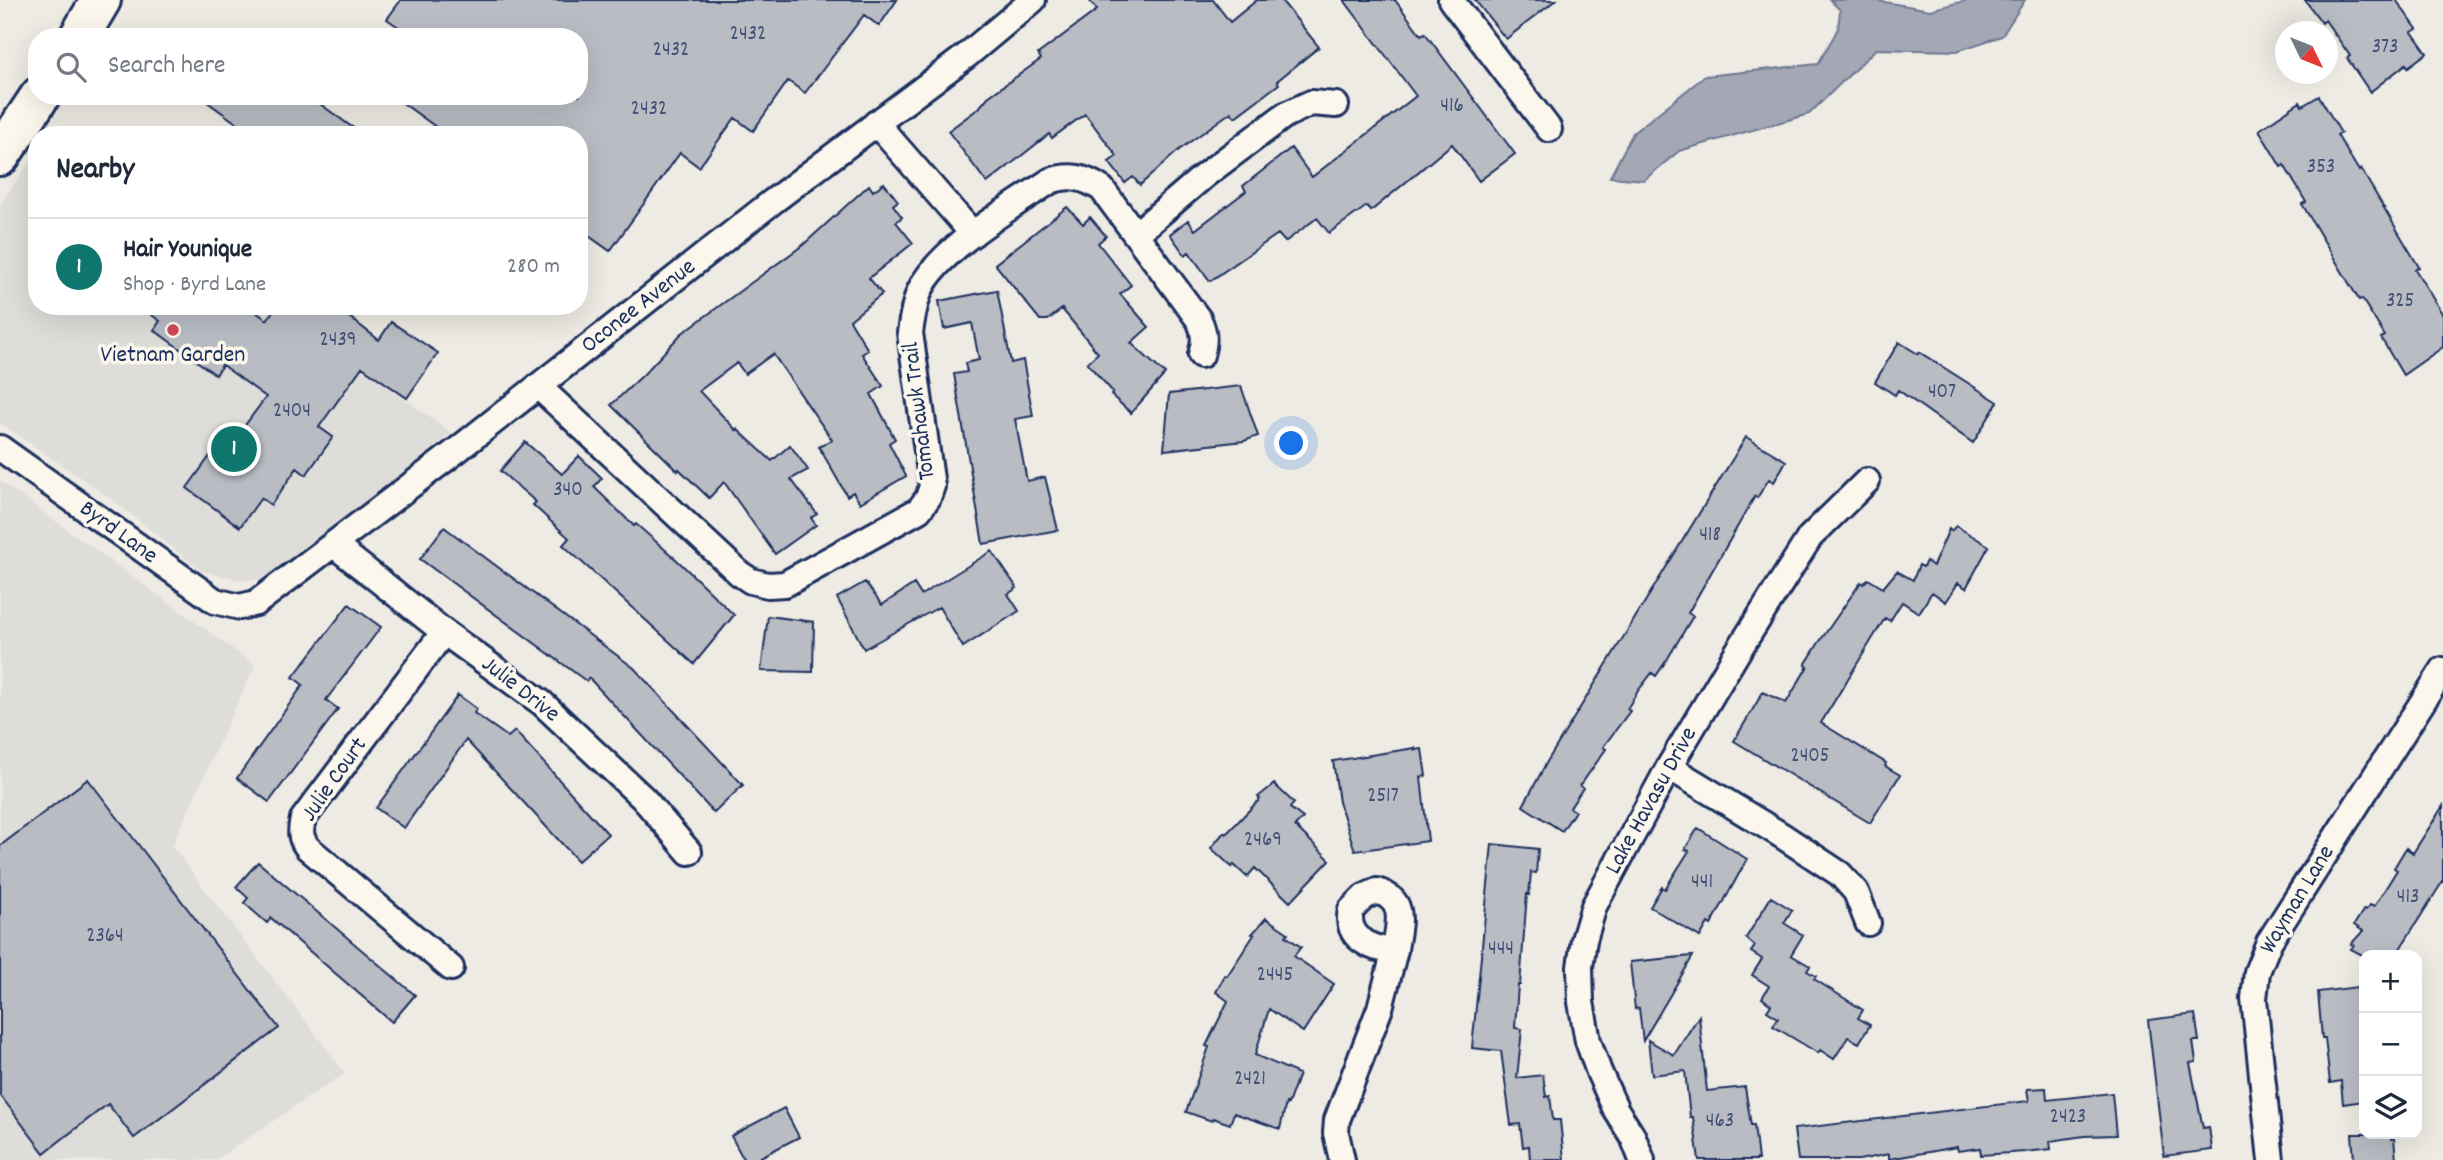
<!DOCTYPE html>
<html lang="en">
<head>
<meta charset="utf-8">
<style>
  :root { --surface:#fff; --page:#f2f2f3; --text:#1f2937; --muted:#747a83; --line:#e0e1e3; --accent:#0f766e }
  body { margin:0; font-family:Dekko,sans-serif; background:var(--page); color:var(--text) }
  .controls { position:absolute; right:21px; bottom:21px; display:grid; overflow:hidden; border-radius:14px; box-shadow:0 7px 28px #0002 }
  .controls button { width:63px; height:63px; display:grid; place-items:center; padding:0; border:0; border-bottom:2px solid var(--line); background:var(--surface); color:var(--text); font:35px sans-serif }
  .compass { position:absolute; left:2275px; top:21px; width:63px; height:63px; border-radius:50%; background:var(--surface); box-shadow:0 7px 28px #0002; rotate:133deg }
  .you { position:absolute; left:1292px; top:444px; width:24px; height:24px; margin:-18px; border:5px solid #fff; border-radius:50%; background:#1a73e8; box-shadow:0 0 0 10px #1a73e833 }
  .badge { display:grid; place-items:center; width:46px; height:46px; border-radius:50%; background:var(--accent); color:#fff; font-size:23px; font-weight:700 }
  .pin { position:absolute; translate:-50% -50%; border:4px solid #fff; box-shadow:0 2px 7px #0006 }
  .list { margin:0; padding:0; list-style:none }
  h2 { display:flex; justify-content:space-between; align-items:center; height:91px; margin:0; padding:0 28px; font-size:30px }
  h2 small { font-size:23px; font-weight:400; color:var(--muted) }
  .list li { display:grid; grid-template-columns:46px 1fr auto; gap:21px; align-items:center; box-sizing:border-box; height:98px; padding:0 28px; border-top:2px solid var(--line) }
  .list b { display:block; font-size:26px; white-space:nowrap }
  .list p { margin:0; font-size:23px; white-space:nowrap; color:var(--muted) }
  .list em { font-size:23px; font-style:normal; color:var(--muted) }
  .icon { flex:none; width:38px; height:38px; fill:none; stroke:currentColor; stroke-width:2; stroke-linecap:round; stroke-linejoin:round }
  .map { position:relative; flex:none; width:2443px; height:1160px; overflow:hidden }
  .search { position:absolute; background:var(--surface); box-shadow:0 7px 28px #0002; left:28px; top:28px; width:560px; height:77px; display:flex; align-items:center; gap:18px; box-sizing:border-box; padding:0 24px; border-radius:28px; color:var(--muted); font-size:26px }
  .panel { position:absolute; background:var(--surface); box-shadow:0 7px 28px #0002; left:28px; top:126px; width:560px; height:189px; border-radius:28px }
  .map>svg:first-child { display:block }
  .built { fill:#deddda }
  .water { fill:#a3a8b4; stroke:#6d7892; stroke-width:2 }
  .building { fill:#b9bcc3; stroke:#1b2f5e; stroke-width:2 }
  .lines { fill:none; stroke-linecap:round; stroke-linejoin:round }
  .street-casing { stroke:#1b2f5e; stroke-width:30 }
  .primary-casing { stroke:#1b2f5e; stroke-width:44 }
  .street { stroke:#fbf7ec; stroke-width:24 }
  .primary { stroke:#fbf7ec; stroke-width:38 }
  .poi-dot { fill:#d1495b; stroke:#fbf7ec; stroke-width:2.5 }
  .labels { text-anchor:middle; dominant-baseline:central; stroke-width:7; stroke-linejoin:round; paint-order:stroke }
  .number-label { font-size:21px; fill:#425277 }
  .street-label { font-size:24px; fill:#1b2f5e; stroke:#fbf7ec }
  .poi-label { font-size:24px; fill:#1b2f5e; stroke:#fbf7ec }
</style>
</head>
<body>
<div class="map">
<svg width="2443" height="1160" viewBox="0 0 2443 1160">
  <rect width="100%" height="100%" fill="#eeebe4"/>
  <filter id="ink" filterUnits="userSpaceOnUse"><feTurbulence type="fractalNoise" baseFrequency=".0143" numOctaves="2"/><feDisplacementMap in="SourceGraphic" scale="14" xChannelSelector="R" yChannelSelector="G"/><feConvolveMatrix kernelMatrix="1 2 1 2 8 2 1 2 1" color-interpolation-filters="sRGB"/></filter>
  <g filter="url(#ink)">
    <!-- built -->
    <path class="built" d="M37,152V306H275L452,433L271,577L246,581L202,571L106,495L0,423V204Z
      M0,481L255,665L172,846L345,1073L215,1160H0Z"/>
    <!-- water -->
    <path class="water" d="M1830,0H1873L1930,10L1968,0H2025L2002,36L1957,51L1876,49L1809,114L1679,151L1644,180L1610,177L1633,133L1705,76L1818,64L1838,29L1840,10Z"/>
    <!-- building -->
    <path class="building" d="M401,0H897L879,26L864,15L805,93L788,81L753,131L735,118L699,167L680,153L610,251L579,229V135H447L393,96H579V37H413L387,19Z
      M1089,0H1213L1230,22L1257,0H1281L1319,47L1277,81L1279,84L1235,117L1231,112L1179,150L1140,185L1133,177L1125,183L1109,162L1117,156L1085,114L1052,138L1049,134L987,183L948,131L979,108L988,97L1041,59L1038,54L1097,10Z
      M1344,0H1395L1421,35L1425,33L1515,154L1479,181L1452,144L1371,211L1367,206L1329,233L1317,218L1285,242L1278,234L1210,281L1189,252L1185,255L1170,234L1188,220L1195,230L1246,191L1243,186L1291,148L1312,177L1416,96Z
      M1475,0H1556L1506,39Z
      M2305,0H2396L2417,29L2412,32L2427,53L2408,67L2406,64L2370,92L2347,58L2350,56L2325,20L2322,23Z
      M199,96H309L363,135H253Z
      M2319,96L2341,133L2337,135L2359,171L2361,169L2419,267L2415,269L2443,315V347L2403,375L2381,338L2385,336L2362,299L2359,300L2302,204L2306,202L2284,165L2281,167L2259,130L2300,102L2302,106Z
      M884,183L898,201L893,205L902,217L896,222L913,243L869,278L882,294L850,320L868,350L862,354L883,386L871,394L895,439L889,443L906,476L860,503L853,492L847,496L819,447L832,440L773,354L745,374L737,363L699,391L736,430L737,429L772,461L790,445L808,470L791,479L817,514L811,518L816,525L775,554L724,482L709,498L679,469L678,471L611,405L644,374L681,334L803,245L869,185L873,191Z
      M1067,207L1083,224L1090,217L1106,236L1098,243L1131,285L1120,294L1149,327L1131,343L1165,374L1131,413L1111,395L1113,392L1087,363L1098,353L1062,309L1048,320H1040L995,264Z
      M997,290L1011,363L1023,360L1033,416L1015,419L1027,481L1045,477L1058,530L983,544L954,374L967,372L965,363L979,360L972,323L944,329L939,301Z
      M139,306H248L267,320L276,306H335L379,340L391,322L438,353L407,398L362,367L319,427L333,437L306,475L297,468L271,505L261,498L240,527L187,488L223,438L231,444L266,397L222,365L216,375L154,330L160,321Z
      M1899,342L1918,354L1919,352L1998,402L1973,443L1898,390L1895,395L1875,382Z
      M1241,386L1258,436L1244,441L1164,450L1169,394Z
      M1746,437L1786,461L1774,482L1769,479L1757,498L1755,496L1688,613L1693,616L1668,658L1656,676L1652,673L1638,691L1627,709L1630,711L1603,747L1606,749L1580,786L1583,788L1570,808L1575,811L1562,831L1523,806L1548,760Z
      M525,442L562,474L579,456L602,478L594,487L634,526L636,524L678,561L734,615L694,664L563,545L569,538L533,505L536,502L500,471Z
      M1956,526L1989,546L1966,588L1958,583L1946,602L1932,592L1919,613L1902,602L1890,621L1885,618L1821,723L1886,763L1885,766L1900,775L1870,823L1734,741L1763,692L1786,703L1808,666L1805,665L1818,644L1861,582L1863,584L1868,579L1883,588L1897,571L1913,580L1919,565L1923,567L1926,561L1933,566L1949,529L1951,531Z
      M444,527L634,668L743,785L714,813L589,678L586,681L420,559Z
      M992,551L1017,588L1008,594L1019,611L963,647L939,607L864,649L837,598L865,582L882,605L914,584L921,595Z
      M349,604L381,627L326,700L338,709L269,802L237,778L303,685L293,677Z
      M768,616L814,622L813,672L761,671Z
      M458,695L477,709L474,713L508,737L515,731L608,834L578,861L466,740L404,828L376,808Z
      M1415,748V750L1422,749L1426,776L1421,777L1428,841L1355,851L1339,802L1333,761Z
      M88,779L279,1028L134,1138L108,1104L44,1153L0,1095V846Z
      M1274,784L1294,803L1290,808L1303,818L1295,826L1330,860L1290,902L1255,868L1247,877L1234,865L1232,867L1211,848L1224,832L1226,834L1260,799L1258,797Z
      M2443,806V881L2396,955H2362L2351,949L2354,945L2351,944L2363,931L2354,925L2364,909L2366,910L2370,905L2374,907L2397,870L2394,868L2406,848L2413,853Z
      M1698,828L1747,859L1711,925L1708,923L1700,937L1650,907L1662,887L1665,889L1689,851L1685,849Z
      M1492,844L1538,849L1536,873L1531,872L1529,895L1527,894L1520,985H1518L1515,1028L1522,1029L1517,1078L1543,1075L1546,1097L1550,1096L1553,1120H1560L1564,1160H1530L1529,1146L1523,1147L1520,1124L1511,1125L1501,1051L1472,1048Z
      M258,862L415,995L392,1022L271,918L267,923L244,903L248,898L236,887Z
      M1771,897L1792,910L1784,923L1803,935L1791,955L1810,966L1807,971L1816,976L1814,979L1863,1010L1858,1018L1870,1025L1859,1043L1848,1037L1834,1059L1820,1050L1818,1053L1773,1026L1778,1018L1767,1011L1771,1005L1762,998L1769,986L1752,975L1762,959L1751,952L1755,946L1746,938Z
      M1266,918L1288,933L1286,936L1301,947L1294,956L1334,984L1303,1032L1269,1009L1255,1055L1299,1074L1288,1104L1286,1103L1280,1129L1234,1113L1230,1124L1213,1118L1212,1121L1186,1112L1209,1047L1206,1046L1228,1001L1216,992L1225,975L1227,976L1254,935L1252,934Z
      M1693,956L1643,1041L1639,1008L1635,1009L1630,962Z
      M2357,987L2360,1010L2364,1009V1101L2343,1104L2341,1081L2330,1083L2325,1038H2322L2318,992Z
      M2195,1014L2199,1041H2193L2196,1062L2190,1063L2203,1128L2209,1127L2212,1150L2164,1156L2148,1020Z
      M1699,1016L1707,1091L1745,1087L1751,1125H1754L1758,1160H1699L1693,1117H1690L1685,1071L1652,1075L1648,1040L1674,1055Z
      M2046,1088L2047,1100L2112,1093L2116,1135L2084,1136L2050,1141L2051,1149L2025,1152L1981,1155L1980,1148L1958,1151L1957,1147L1889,1159V1154L1859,1160H1798L1794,1129L2029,1101L2027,1089Z
      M784,1108L799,1137L755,1160H744L731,1136Z
      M2352,1134H2391V1139L2394,1138L2396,1160H2354Z"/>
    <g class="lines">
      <defs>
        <path id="street" d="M1451,0L1549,129
          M876,123L973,234
          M1136,234L1205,175L1285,115L1311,103L1336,105
          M538,386L739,573L751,581L768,585L785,584L919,510L928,498L932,486L910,333C912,318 914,304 920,290C939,249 1012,207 1050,181C1070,174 1084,177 1102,189L1199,320C1205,332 1205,342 1201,355
          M0,448L215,601L240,607L256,603L456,451L772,202L966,56L1033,0
          M334,545L444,632L542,703L644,799L689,852
          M444,632L303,819C300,831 300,839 308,848L451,968
          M1669,767L1781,835L1840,874L1856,892L1868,923
          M1377,891C1408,901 1398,925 1395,950C1372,951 1344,937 1351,910L1364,897Z
          M1342,1160L1336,1133L1337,1120L1380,1008L1395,950
          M1642,1160L1633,1137L1616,1110L1599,1072L1588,1041L1581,1002L1580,967L1584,940L1594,906L1669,767L1738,651L1810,537L1867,481
          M2271,1160L2254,999L2257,972L2269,942L2443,670"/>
        <path id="primary" d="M79,37L101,0
          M0,156L40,96"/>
      </defs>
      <!-- street casing -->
      <use href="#street" class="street-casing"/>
      <!-- primary casing -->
      <use href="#primary" class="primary-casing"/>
      <!-- street -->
      <use href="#street" class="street"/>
      <!-- primary -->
      <use href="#primary" class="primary"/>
    </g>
  </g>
  <!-- markers -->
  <circle class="poi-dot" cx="173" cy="330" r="7"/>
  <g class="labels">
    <!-- number labels -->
    <g class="number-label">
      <text x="748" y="35">2432</text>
      <text x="2385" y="48">373</text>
      <text x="671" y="51">2432</text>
      <text x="1452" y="107">416</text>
      <text x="649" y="110">2432</text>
      <text x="2321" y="168">353</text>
      <text x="2400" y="302">325</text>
      <text x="338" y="341">2439</text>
      <text x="1942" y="393">407</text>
      <text x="292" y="412">2404</text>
      <text x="568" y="491">340</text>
      <text x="1710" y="536">418</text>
      <text x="1810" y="757">2405</text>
      <text x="1383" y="797">2517</text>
      <text x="1263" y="841">2469</text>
      <text x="1702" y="883">441</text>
      <text x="2408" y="898">413</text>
      <text x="105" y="937">2364</text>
      <text x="1501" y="950">444</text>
      <text x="1275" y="976">2445</text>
      <text x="1250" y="1080">2421</text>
      <text x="2068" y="1118">2423</text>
      <text x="1720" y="1122">463</text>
    </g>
    <!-- street labels -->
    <g class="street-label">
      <text transform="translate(639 307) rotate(-38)">Oconee Avenue</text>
      <text transform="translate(920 411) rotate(-97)">Tomahawk Trail</text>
      <text transform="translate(118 533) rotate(36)">Byrd Lane</text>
      <text transform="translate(520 690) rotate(38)">Julie Drive</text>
      <text transform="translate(335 780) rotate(-55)">Julie Court</text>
      <text transform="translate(1652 801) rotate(-61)">Lake Havasu Drive</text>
      <text transform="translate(2298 900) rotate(-59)">Wayman Lane</text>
    </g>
    <!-- poi labels -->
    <g class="poi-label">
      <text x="173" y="356">Vietnam Garden</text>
    </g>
  </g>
</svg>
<div class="controls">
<button>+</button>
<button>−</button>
<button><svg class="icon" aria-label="layers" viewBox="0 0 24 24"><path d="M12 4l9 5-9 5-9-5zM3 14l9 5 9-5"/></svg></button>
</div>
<svg class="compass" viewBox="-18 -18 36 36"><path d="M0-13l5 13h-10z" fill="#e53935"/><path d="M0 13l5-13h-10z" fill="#747a83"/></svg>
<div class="you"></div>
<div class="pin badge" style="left:234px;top:449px">1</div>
<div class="search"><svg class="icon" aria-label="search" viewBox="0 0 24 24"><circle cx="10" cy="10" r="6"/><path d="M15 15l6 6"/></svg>Search here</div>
<section class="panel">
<h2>Nearby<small></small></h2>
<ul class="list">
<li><span class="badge">1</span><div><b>Hair Younique</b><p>Shop · Byrd Lane</p></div><em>280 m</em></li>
</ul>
</section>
</div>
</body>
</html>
